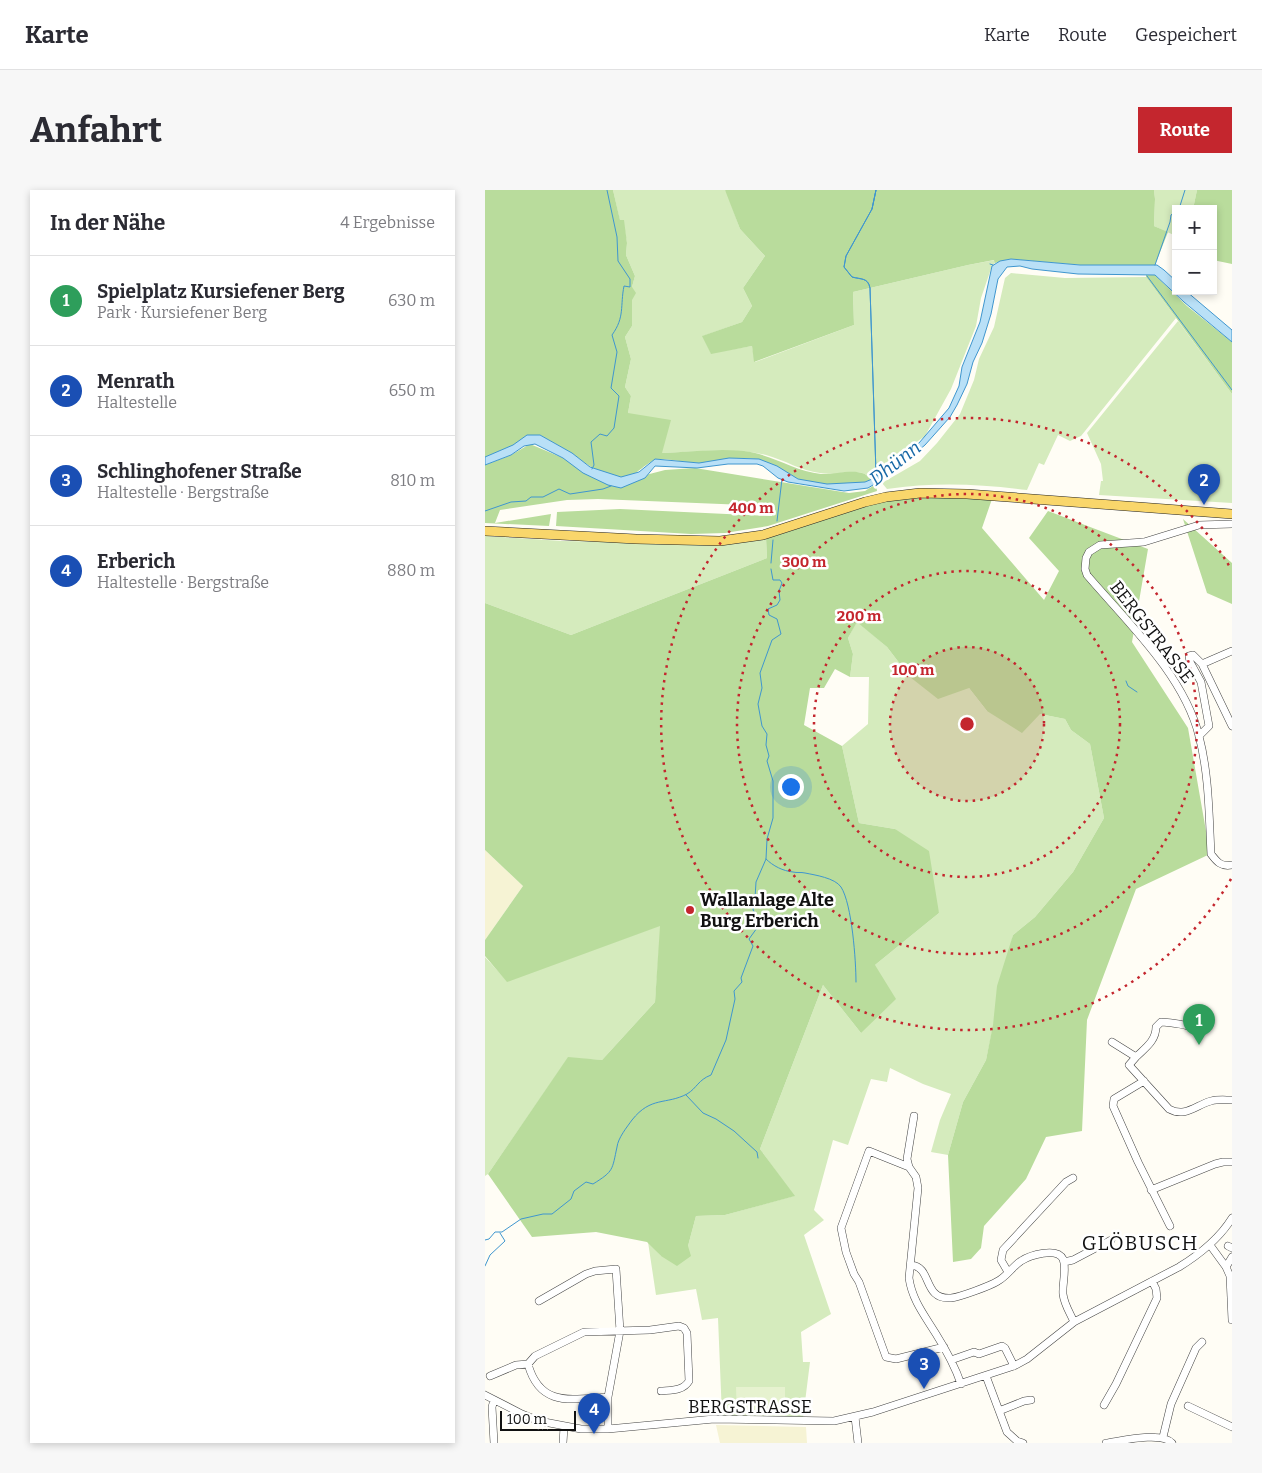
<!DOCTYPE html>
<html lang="de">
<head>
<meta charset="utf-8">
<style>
  :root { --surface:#fff; --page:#f7f7f7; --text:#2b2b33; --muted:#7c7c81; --line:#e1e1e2; --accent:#c4262e }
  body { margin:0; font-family:Bitter,serif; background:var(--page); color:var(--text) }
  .controls { position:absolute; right:15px; top:15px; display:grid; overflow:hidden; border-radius:0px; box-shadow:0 2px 8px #0003 }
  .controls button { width:45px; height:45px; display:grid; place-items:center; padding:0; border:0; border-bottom:1px solid var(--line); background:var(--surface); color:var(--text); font:25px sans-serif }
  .scale { position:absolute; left:15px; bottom:12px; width:76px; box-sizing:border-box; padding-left:5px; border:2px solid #111; border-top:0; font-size:14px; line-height:18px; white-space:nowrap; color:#111; -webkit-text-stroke:4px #fff; paint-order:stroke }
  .you { position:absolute; left:305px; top:596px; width:18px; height:18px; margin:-12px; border:4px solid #fff; border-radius:50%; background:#1a73e8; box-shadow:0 0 0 8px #1a73e833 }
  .badge { display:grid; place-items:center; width:32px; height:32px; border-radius:50%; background:var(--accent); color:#fff; font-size:16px; font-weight:700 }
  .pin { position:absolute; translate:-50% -41px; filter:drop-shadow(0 1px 2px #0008) }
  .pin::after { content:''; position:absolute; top:26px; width:18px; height:15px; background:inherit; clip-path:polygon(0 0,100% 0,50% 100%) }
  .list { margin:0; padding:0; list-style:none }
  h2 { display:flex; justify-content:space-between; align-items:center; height:65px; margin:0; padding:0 20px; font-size:21px }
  h2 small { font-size:16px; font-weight:400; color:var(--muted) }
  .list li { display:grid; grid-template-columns:32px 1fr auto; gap:15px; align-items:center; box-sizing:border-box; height:90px; padding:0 20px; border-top:1px solid var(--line) }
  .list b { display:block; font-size:19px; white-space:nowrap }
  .list p { margin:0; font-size:16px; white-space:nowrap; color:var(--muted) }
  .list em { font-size:16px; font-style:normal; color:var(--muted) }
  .map { position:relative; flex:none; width:747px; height:1253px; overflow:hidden; border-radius:0px }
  header { display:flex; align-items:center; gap:30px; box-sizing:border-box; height:70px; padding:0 25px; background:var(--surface); border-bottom:1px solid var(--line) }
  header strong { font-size:24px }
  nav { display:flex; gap:28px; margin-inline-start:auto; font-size:18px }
  .intro { display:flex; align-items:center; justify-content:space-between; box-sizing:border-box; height:120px; padding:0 30px }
  h1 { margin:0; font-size:35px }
  .button { padding:12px 22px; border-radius:0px; background:var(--accent); color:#fff; font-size:18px; font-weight:700 }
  main { display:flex; gap:30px; padding:0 30px }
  aside { flex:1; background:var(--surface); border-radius:0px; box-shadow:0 2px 8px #0003 }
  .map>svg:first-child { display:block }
  .farmland { fill:#f6f3d4 }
  .green { fill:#d5ebbd }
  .forest { fill:#b9dc9c }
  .pitch { fill:#e6f2cf }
  .water { fill:#b9e0f7; stroke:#3f96cf }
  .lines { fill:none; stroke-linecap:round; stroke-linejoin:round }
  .stream { stroke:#3f96cf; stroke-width:1 }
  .minor-casing { stroke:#444; stroke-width:8 }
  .major-casing { stroke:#222; stroke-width:10 }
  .minor { stroke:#fff; stroke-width:7 }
  .major { stroke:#f9d66b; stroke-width:9 }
  .ring { fill:none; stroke:#c4262e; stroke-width:2.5; stroke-dasharray:2.5 5 }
  .poi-dot { fill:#c4262e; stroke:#fff; stroke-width:2 }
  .labels { text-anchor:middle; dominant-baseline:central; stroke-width:5; stroke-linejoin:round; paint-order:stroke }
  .street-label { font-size:18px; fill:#111; stroke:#fff }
  .poi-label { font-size:18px; font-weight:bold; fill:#111; stroke:#fff; text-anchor:start }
  .water-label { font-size:19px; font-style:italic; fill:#1768a6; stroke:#fff }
  .quarter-label { font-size:20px; letter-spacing:1px; fill:#111; stroke:#fff }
  .centre { fill:#c4262e; stroke:#fff; stroke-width:2.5 }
  .ring-label { font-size:15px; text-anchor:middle; font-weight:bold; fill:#c4262e; stroke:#fff; stroke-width:5; stroke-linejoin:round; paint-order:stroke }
</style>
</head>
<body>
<header>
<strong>Karte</strong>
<nav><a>Karte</a><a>Route</a><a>Gespeichert</a></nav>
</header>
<div class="intro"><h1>Anfahrt</h1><a class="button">Route</a></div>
<main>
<aside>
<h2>In der Nähe<small>4 Ergebnisse</small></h2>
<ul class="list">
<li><span class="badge" style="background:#2e9e5b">1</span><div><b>Spielplatz Kursiefener Berg</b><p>Park · Kursiefener Berg</p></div><em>630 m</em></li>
<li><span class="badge" style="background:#1a4fb4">2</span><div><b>Menrath</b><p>Haltestelle</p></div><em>650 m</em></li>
<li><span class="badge" style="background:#1a4fb4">3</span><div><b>Schlinghofener Straße</b><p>Haltestelle · Bergstraße</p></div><em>810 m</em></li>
<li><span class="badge" style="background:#1a4fb4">4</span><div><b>Erberich</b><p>Haltestelle · Bergstraße</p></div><em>880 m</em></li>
</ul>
</aside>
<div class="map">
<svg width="747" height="1253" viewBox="0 0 747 1253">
  <rect width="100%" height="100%" fill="#fffdf5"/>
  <!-- farmland -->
  <path class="farmland" d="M0,660L38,696L0,750Z
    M231,1235L321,1237L322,1253H235Z"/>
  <!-- green -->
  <path class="green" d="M128,0H240L242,3L255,39L280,66L258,98L267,116L257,132L218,146L226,163L267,156L270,172L369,135L368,102L483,75L510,70V73L507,76L496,108L491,136L466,199L440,246L384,286C371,277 351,286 335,283C316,281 300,270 281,265C247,257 212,262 177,263L143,223L146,206L140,197L146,169L140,147L147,136V97L150,86L141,65L142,53L138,30L135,31Z
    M669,0H712L708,19H691V46L669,36L670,9Z
    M526,83L580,88L661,87L691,128L596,246L585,251L573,245L559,275L554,273L542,300C494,294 450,292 402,299L397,293L435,271L452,253L475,224L489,190L494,169L509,137L520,88Z
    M693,131L747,204V313L614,305L616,291H618L616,274L602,243Z
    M0,346L78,351L238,354L281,348L282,368L86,445L0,413Z
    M372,431L402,457L425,487L484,498L502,521L555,524L580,529L586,540L605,554L619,628L588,682L550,727L528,745L501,870L478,912L463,965L446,962L455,930L466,904L438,894L405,878L402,892L386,889L363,955L348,950L329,1020L339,1030L319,1045L346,1124L316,1142L318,1172H325L318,1228L237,1226L233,1128L217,1130L211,1099L171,1105L163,1052L176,1066L203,1056L211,1026L240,1025L309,1006L275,959L338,795L376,843L390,775L454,723L410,639L374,633L357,556L383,534L384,487H365L368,464L363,448Z
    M176,735L170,812L117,870L83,868L3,984L0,986V767L22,791Z"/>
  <!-- forest -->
  <path class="forest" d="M0,0H128L135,30H139L142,53L141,65L150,86L147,97L151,103L147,110V136L140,147L146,169L140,197L146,206L143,223L186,230L177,263C204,262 232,258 259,261C286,264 309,281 336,284C351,285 380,275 386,291C367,296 329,296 311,288C289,277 285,269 258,268C243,267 228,273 213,273C201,273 188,269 175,269C160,270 152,289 135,287C116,285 102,275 88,264C77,257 65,251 55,245L0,268Z
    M240,0H669L670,9L669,36L683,42L670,75H595L526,69L510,73L509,70L483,75L368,102L369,135L269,172L267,156L226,164L217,146L257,132L267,116L258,98L280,66L255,39Z
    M712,0H747V74L728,70V19H708Z
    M661,84L670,85L702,116L747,152V204L661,87Z
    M45,254L78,268L126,294L180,280L210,278L364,303L380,301L391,294L392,301L283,336L240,343L206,344L71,336L72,322L135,319L287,326L288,316L113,309L82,310L15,320L10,333L66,324L64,336L0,333V275L26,265Z
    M456,305L507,309L497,338L559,410L574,381L544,348L563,321L663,359L647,452L703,538L725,664L651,699L602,830L597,941L561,947L541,989L499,1036L496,1058L486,1069L468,1072L463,965L478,912L501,870L508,835L512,796L528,745L550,727L588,682L619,628L605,554L586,540L580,529L555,524L537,543L502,521L484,498L453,509L425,487L402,457L372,432L363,448L368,464L365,487L350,479L339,498H325L319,535L357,556L374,633L410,639L444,661L454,723L390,775L411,809L376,843L338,795L275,959L310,1006L240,1025L211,1026L203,1056L206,1066L192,1076L176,1066L162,1052L111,1042L47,1047L3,984L83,867L117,870L170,812L175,736L22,792L0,766V750L38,696L0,660V413L86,445L282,368L281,348C314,340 344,326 376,316C403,309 429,307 456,305Z
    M698,329L747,373V414L722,403Z"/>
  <!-- pitch -->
  <path class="pitch" d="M251,1197H300V1227L252,1226Z"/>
  <!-- water -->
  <path class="water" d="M391,0L387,19L361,66L359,77L367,87C376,89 383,88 385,98L391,283L393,286L434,253L464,218L474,196L477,177L495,132L507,76L515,71L526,69L595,75H672L679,80L691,91V101H701L747,140V152L699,112L670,85L593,84L547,79L535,76L522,77L513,89L506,124L497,153L488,172L482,194L472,215L465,227L440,255L403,286L383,298L359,301L303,292L293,288L278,276L272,274H243L212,278L170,276L160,288L136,298L123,295L98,283L78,268L50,254L39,256L26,265L0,275V267L28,255L42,245H55L87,263L105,277L136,287L154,282L170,269L214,273L244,268L274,269L292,276L313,289L342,294L380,292L392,287L391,283L385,98C383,87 376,90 367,87L359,77L361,66L387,19Z"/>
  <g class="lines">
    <!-- stream -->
    <path class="stream" d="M387,19L391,0
      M694,19L700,0
      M505,74L508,75
      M670,75L685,32L686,25L691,21
      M662,86L747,200
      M107,279L109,275L106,252L115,244L122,246L129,238L134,206L126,198L132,162L127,145C140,127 135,116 139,96L145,97V89L133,71L132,47L122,0
      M0,321L26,312L41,311L46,307H58L74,299L85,304L118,299L126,296
      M292,331L297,289
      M286,373L288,350
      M641,491L643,496L652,502
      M281,669C288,676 298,681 308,682C312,683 316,682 320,683C330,685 350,688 356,697C367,714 371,771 371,792
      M201,905L218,923L231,929L249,941L272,962L273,968
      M0,1050L4,1049L10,1042H17L36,1029L58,1024H67L86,1009L89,1001L101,992L108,994C129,981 127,980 132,957C133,948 142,937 147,930C166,906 181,915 202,904C212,898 213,890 226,885L241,850L250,809L249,801L257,792L256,788L268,756L264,749L272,738L275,730L268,720L270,708L271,692L281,669L282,649L288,628V591L282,571L284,566L281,555L282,544L277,536L273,514L277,498L275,483L287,450L296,444L292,429L284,425L283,419L292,415L295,410L294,401L297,393L295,390H288L286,379
      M0,1076L5,1065L20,1051L15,1043"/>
    <defs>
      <path id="minor" d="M747,334L714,335L659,352L615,355L604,362L601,368L600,379L602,385C642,432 699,485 714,546C724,584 724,625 726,664C732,672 736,677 747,675
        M717,474L747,461
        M714,546L724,536L716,492L705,472L704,466L708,465L717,474L747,536
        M627,852L651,867L644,875L684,919C700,928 711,915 726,911C733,909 740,910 747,910
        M651,867C660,858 671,851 671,837L676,832C686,833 702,834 711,839
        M659,891L629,909L628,916L653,972L685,1036
        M429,926L422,969L424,977L431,987L433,998L424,1088C427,1110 440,1126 451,1144C461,1160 470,1176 476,1194
        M424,977L384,961L356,1038L361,1062L369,1084L374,1092L401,1167L411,1169L459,1157
        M666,1000L730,974L738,972H747
        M725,1055L741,1077L745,1086L747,1130
        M743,1056L747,1058
        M579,1072L588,1070L626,1050
        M426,1075C448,1077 437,1110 466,1108C475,1107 505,1096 513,1091C522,1086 528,1076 536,1071C545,1065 572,1057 578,1069C582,1079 577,1094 578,1104C579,1114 585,1123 589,1132
        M741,1077L747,1067
        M523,1082L516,1070L518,1060L581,992L588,988
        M54,1111L101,1084L110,1081L131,1079L135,1141L123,1207V1239
        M466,1170L489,1162L494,1164L517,1156L520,1158L529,1176
        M43,1174C55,1218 87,1209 123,1207
        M5,1186L31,1175L43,1174L50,1166L99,1142L165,1140L194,1136L199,1138L202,1143L204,1191C198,1201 186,1200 176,1201
        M501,1186L522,1242L532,1251L538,1253
        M0,1205L37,1224L54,1231L96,1239H123L229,1229L349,1231L388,1222L529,1176L542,1169L589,1132L694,1077C715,1064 734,1049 747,1028
        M9,1210L7,1217L9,1253
        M619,1215L631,1194L672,1108L671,1099L667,1091
        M703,1216L747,1237
        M514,1221L539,1211L546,1210
        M370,1227L373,1253
        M678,1247L686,1214L711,1158L717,1152
        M78,1253L79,1237
        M621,1253C636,1251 676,1241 687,1253"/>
      <path id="major" d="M0,341L151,349L235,351L278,345L380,312L401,307L435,303L482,304L747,324"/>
    </defs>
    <!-- minor casing -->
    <use href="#minor" class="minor-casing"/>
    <!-- major casing -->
    <use href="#major" class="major-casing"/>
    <!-- minor -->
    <use href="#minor" class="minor"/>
    <!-- major -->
    <use href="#major" class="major"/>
  </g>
  <!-- distance rings -->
  <circle cx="482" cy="534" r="77" fill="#c4262e" fill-opacity=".12"/>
  <g class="ring">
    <circle cx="482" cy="534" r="77"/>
    <circle cx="482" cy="534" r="153"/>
    <circle cx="482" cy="534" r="230"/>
    <path d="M746 689A306 306 0 1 1 746 379"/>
  </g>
  <!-- markers -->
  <circle class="poi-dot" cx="205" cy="720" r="5"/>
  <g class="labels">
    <!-- street labels -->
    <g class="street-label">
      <text transform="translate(667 442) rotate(52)">BERGSTRASSE</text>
      <text x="265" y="1217">BERGSTRASSE</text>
    </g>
    <!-- poi labels -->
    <g class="poi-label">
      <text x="215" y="710">Wallanlage Alte<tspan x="215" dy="21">Burg Erberich</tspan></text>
    </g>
    <!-- water labels -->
    <g class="water-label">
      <text transform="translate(410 273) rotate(-38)">Dhünn</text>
    </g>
    <!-- quarter labels -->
    <g class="quarter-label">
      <text x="655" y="1053">GLÖBUSCH</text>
    </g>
  </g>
  <circle cx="482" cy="534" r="8" class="centre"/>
  <g class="ring-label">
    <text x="266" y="323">400 m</text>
    <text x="319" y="377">300 m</text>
    <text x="374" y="431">200 m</text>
    <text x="428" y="485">100 m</text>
  </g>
</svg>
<div class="controls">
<button>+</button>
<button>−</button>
</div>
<div class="scale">100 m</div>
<div class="you"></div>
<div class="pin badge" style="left:714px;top:855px;background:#2e9e5b">1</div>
<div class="pin badge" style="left:719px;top:315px;background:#1a4fb4">2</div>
<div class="pin badge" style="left:439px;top:1199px;background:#1a4fb4">3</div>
<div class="pin badge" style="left:109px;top:1244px;background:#1a4fb4">4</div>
</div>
</main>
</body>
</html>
